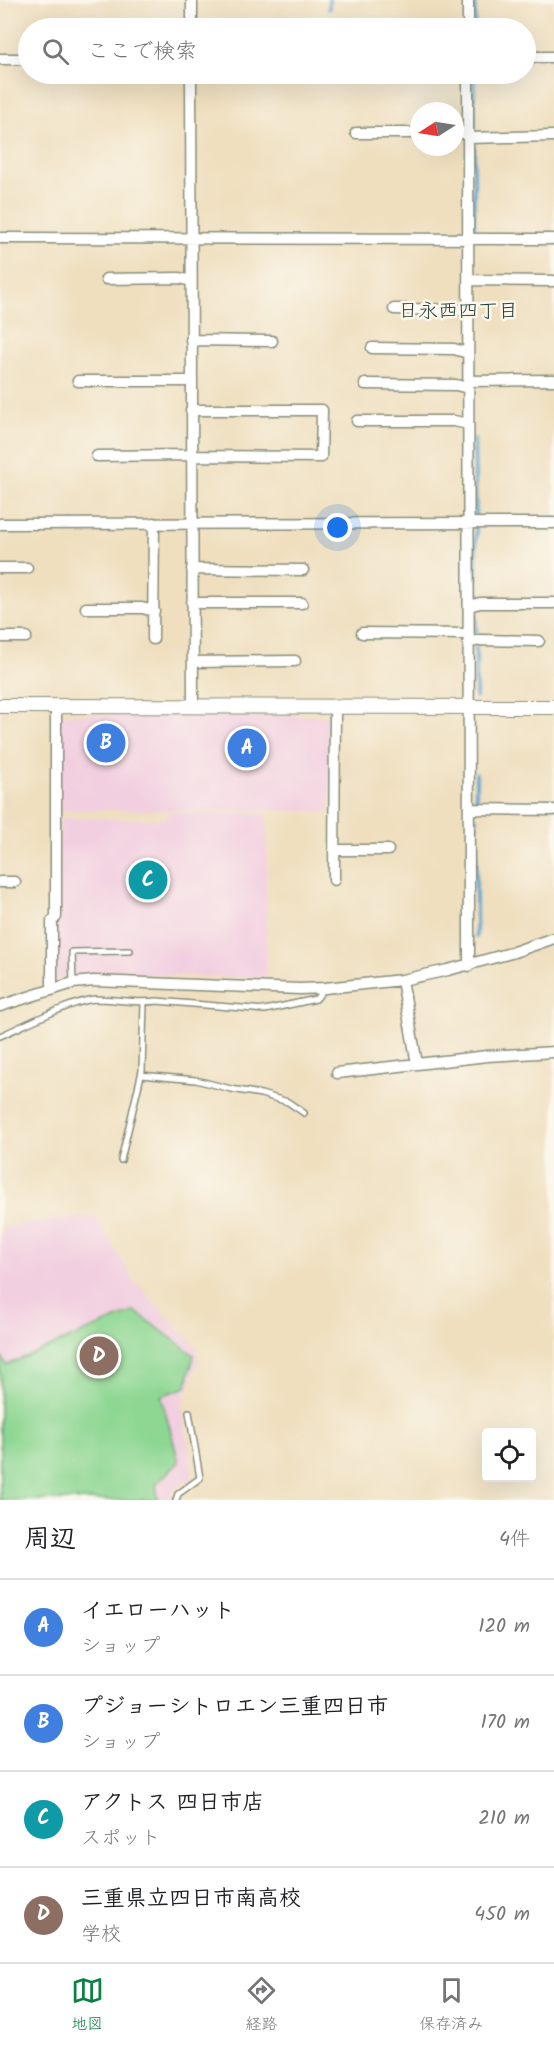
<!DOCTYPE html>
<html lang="ja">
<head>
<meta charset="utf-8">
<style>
  :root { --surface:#fff; --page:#f2f2f2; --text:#202124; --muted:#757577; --line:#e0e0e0; --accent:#0b8043 }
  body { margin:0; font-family:Kalam,"Klee One",sans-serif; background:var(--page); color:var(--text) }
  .controls { position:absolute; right:18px; bottom:18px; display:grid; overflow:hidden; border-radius:6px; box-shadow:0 6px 24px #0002 }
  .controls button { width:54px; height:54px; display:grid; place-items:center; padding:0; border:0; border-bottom:2px solid var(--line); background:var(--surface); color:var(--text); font:30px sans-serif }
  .compass { position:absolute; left:410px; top:102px; width:54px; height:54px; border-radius:50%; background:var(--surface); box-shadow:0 6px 24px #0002; rotate:258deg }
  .you { position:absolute; left:338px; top:528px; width:21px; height:21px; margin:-15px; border:4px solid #fff; border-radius:50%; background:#1a73e8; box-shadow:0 0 0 9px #1a73e833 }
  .badge { display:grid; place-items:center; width:39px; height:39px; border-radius:50%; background:var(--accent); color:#fff; font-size:20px; font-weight:700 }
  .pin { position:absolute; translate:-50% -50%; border:3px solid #fff; box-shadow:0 2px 6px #0006 }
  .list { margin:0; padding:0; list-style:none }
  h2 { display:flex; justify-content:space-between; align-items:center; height:78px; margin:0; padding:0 24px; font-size:26px }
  h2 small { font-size:20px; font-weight:400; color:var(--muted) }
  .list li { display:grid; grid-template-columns:39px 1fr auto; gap:18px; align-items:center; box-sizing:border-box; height:96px; padding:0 24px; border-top:2px solid var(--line) }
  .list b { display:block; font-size:22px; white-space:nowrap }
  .list p { margin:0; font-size:20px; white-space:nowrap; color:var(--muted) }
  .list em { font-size:20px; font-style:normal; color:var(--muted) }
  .icon { flex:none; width:33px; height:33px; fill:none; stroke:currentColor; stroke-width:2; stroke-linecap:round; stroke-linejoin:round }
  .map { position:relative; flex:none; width:554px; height:1500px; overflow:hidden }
  .search { position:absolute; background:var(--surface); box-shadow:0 6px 24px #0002; left:18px; right:18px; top:18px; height:66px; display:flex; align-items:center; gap:15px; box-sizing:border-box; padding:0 21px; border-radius:33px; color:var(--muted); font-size:22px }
  .sheet { height:462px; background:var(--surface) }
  nav { display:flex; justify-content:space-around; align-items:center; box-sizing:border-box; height:84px; border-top:2px solid var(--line); background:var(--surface); font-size:16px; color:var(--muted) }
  nav a { display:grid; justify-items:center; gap:3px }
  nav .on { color:var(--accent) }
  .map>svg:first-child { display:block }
  .built { fill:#f2cfe0 }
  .green { fill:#8ed793; stroke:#568a64; stroke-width:1.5 }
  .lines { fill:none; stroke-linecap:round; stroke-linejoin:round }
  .stream { stroke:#56a5d0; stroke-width:4 }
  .service-casing { stroke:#878e7a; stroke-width:8 }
  .minor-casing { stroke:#878e7a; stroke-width:13 }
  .tertiary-casing { stroke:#878e7a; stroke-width:16 }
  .service { stroke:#fff; stroke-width:5 }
  .minor { stroke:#fff; stroke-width:10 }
  .tertiary { stroke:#fff; stroke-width:14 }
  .labels { text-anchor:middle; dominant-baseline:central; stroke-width:5; stroke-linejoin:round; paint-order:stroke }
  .neighbourhood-label { font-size:20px; fill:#1f3d34; stroke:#fbf7ec }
</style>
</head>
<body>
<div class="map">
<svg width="554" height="1500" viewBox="0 0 554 1500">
  <rect width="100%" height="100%" fill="#fbf7ec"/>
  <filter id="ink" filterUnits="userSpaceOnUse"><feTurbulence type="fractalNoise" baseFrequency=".0167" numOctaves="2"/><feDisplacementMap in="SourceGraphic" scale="12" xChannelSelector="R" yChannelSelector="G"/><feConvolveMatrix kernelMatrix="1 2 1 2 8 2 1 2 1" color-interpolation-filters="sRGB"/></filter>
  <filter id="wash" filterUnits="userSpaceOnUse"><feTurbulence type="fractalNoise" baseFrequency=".008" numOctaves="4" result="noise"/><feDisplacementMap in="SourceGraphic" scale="24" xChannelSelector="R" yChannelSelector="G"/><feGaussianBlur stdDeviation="1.35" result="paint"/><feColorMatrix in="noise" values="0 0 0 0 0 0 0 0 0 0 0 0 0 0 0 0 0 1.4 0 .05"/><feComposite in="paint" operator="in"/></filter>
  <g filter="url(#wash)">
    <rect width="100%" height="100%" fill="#efdfbf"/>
    <!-- built -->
    <path class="built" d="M59,714L330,716V812L264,810H60Z
      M169,812L267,814L266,978L101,973L81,974L56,980L60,822L62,818L164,819Z
      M95,1216L133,1280L197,1348L198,1363L182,1405L192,1472L191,1479L183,1483L171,1493L170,1500H0V1234L15,1224Z"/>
    <!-- green -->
    <path class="green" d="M135,1311L194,1355L186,1387L161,1396L179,1462L156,1484L158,1500H0V1353L6,1365Z"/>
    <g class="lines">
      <!-- stream -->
      <path class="stream" d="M329,9V0
        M475,28V0
        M474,127V74
        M474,228V148
        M474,439L476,516
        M476,594V527
        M476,637V615
        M476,648V697
        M476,774V805
        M476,818V937"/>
    </g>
  </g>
  <g filter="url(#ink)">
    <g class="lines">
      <defs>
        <path id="service" d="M73,983L72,952L130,951
          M0,1036C23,1026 74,1000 96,999C117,999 136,1004 157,1001L265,1010L316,999L324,989
          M141,1075L196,1080L231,1089L261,1094L288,1102L304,1113
          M121,1160L142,1071L144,1003
          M176,1500L178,1494L200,1478L189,1412"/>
        <path id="minor" d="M468,0V28
          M192,28V0
          M526,57H554
          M0,59H28
          M191,74L193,707
          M468,74L469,966
          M356,133H419
          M455,133H468
          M468,138L554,136
          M0,238L554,239
          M106,279L180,278L191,281
          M469,280L554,281
          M394,309L468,310
          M191,340L272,341
          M372,348L454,349L468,353
          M78,381H191
          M468,381L554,380
          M365,384L456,385L468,388
          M191,410H322L321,457L191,456
          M357,421H454L468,424
          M97,456L191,455
          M0,524L554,523
          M0,568H27
          M192,569L303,570
          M192,603H302
          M469,606L480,603H554
          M86,608H142L154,611
          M362,633L469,634
          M0,637H26
          M153,639L154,523
          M468,643L480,640L539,641
          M193,662L295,661
          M469,809L554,810
          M334,850H388
          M334,880L335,707
          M0,882H15
          M52,990V921L56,917V706
          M0,1006L73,983L94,981L300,989L325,988L402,980L448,970L511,953L554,938
          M417,1064L487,1056L554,1052
          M337,1073L417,1064L402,980"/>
        <path id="tertiary" d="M0,706L554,707"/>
      </defs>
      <!-- service casing -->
      <use href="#service" class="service-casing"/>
      <!-- minor casing -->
      <use href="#minor" class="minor-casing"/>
      <!-- tertiary casing -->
      <use href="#tertiary" class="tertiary-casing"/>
      <!-- service -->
      <use href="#service" class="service"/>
      <!-- minor -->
      <use href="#minor" class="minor"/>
      <!-- tertiary -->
      <use href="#tertiary" class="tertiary"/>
    </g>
  </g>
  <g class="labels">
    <!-- neighbourhood labels -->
    <g class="neighbourhood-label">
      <text x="458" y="312">日永西四丁目</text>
    </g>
  </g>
</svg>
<div class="controls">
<button><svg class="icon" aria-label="locate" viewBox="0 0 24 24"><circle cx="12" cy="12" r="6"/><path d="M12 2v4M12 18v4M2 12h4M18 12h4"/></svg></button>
</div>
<svg class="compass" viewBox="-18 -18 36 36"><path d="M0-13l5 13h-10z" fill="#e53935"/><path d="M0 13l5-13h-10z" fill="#757577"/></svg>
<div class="you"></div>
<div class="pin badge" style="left:247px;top:748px;background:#3f7fe0">A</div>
<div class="pin badge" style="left:106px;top:743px;background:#3f7fe0">B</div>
<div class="pin badge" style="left:148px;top:880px;background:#0f9aa8">C</div>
<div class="pin badge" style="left:99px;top:1356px;background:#8d6e63">D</div>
<div class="search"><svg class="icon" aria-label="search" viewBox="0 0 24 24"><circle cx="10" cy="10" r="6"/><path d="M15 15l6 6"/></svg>ここで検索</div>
</div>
<section class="sheet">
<h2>周辺<small>4件</small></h2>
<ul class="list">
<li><span class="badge" style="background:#3f7fe0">A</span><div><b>イエローハット</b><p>ショップ</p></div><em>120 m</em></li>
<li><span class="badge" style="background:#3f7fe0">B</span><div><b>プジョーシトロエン三重四日市</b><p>ショップ</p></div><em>170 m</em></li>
<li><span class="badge" style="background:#0f9aa8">C</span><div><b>アクトス 四日市店</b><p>スポット</p></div><em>210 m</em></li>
<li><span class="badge" style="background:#8d6e63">D</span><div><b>三重県立四日市南高校</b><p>学校</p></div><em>450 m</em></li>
</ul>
</section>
<nav>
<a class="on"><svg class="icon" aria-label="map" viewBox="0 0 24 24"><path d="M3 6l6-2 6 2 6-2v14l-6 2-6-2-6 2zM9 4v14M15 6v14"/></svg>地図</a>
<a><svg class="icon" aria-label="directions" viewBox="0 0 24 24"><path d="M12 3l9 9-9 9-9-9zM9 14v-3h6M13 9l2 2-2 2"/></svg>経路</a>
<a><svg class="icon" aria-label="saved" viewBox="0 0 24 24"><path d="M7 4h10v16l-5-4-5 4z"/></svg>保存済み</a>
</nav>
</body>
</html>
